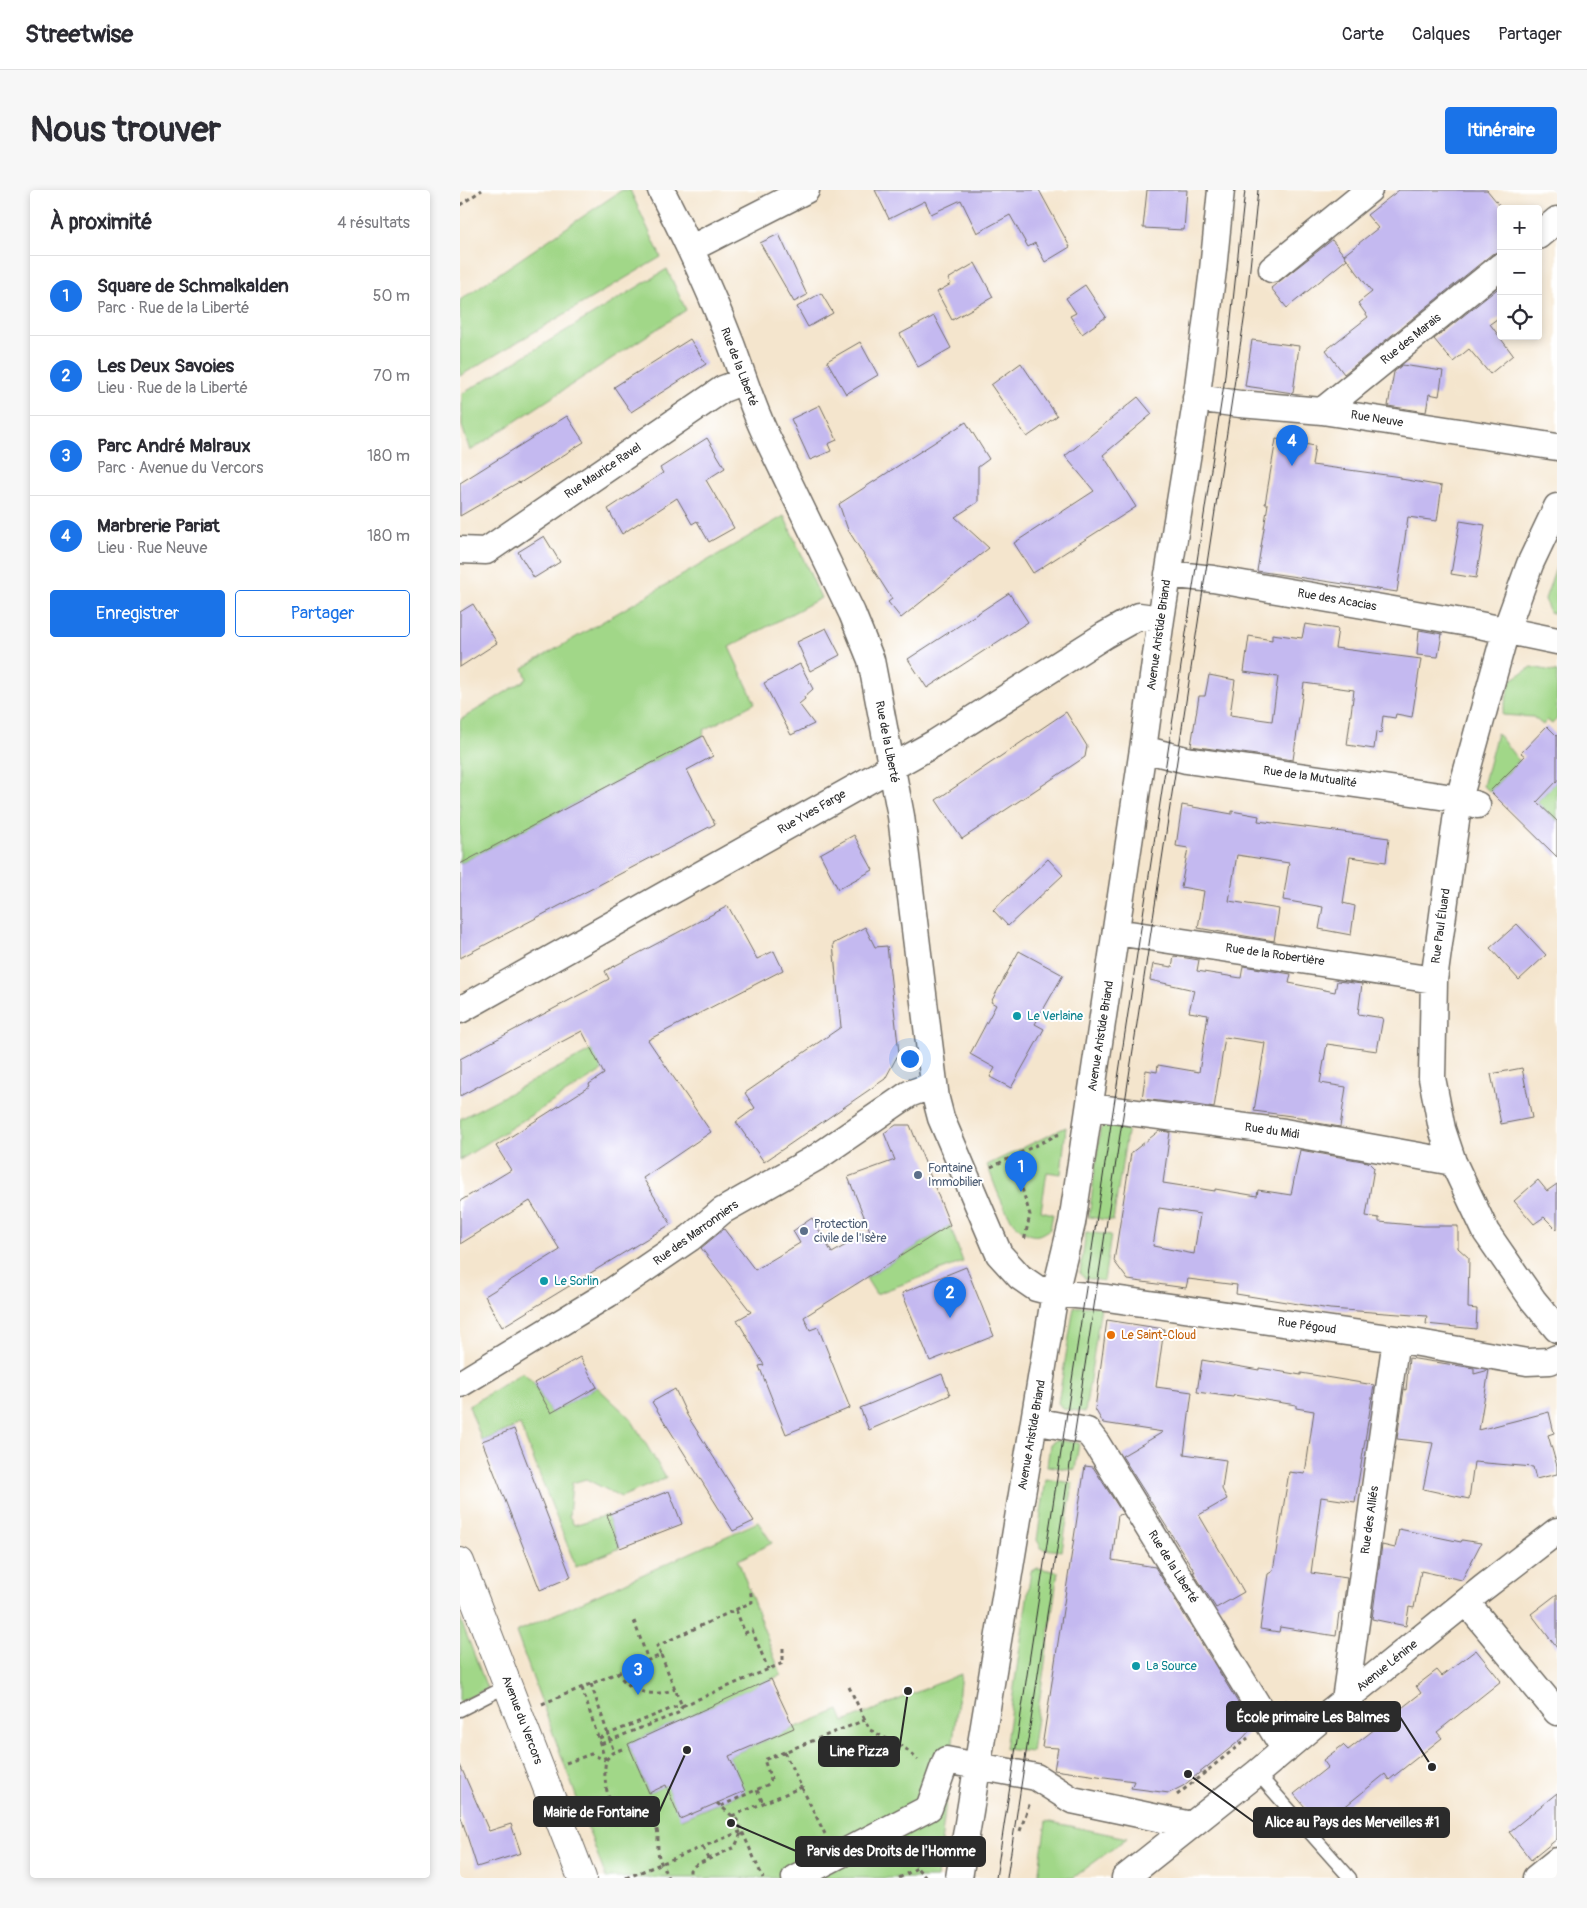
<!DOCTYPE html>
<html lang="fr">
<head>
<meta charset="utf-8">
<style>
  :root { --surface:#fff; --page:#f7f7f7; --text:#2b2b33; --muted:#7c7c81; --line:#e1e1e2; --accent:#1a73e8 }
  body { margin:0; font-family:Pangolin,sans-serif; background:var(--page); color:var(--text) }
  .controls { position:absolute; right:15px; top:15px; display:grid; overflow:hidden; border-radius:5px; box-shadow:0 2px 8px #0003 }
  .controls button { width:45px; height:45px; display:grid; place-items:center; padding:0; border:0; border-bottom:1px solid var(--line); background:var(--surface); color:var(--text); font:25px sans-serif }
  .you { position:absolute; left:449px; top:868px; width:18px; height:18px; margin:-12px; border:4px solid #fff; border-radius:50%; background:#1a73e8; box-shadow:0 0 0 8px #1a73e833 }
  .badge { display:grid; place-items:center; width:32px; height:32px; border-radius:50%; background:var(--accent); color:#fff; font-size:16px; font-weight:700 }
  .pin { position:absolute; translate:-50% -41px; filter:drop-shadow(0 1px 2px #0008) }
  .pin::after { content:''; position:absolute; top:26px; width:18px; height:15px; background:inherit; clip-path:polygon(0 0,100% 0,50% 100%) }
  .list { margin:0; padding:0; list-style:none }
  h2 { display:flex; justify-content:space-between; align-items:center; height:65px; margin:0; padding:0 20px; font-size:21px }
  h2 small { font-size:16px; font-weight:400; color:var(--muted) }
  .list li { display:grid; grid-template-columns:32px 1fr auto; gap:15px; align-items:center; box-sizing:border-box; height:80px; padding:0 20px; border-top:1px solid var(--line) }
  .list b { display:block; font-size:19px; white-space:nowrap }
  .list p { margin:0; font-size:16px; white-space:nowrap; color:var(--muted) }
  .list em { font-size:16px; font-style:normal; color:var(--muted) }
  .actions { display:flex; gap:10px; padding:15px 20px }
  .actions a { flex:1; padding:11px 0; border:1px solid var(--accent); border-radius:5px; text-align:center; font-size:18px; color:var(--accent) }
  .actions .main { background:var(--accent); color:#fff }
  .icon { flex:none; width:28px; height:28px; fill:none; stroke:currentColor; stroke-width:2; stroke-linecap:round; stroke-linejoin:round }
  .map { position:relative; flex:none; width:1097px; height:1688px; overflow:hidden; border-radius:5px }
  header { display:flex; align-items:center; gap:30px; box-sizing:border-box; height:70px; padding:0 25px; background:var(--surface); border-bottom:1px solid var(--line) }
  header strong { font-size:24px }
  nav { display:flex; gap:28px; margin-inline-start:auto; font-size:18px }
  .intro { display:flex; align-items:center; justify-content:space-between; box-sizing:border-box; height:120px; padding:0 30px }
  h1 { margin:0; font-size:35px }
  .button { padding:12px 22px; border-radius:5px; background:var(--accent); color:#fff; font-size:18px; font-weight:700 }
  main { display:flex; gap:30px; padding:0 30px }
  aside { flex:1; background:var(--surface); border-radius:5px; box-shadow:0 2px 8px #0003 }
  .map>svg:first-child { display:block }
  .green { fill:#a1d788; stroke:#66815a }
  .building { fill:#c4b9f0; fill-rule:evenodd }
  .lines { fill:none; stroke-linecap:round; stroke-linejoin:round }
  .lane-casing { stroke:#716c64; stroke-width:15 }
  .street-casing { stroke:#716c64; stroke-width:29 }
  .secondary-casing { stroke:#716c64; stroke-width:30 }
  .path { stroke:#716c64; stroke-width:3; stroke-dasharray:4 4; stroke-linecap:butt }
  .lane { stroke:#fff; stroke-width:12 }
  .street { stroke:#fff; stroke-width:26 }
  .secondary { stroke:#fff; stroke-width:28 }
  .tram { stroke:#2b2b2b; stroke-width:1 }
  .culture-dot { fill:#0f9aa8; stroke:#fff; stroke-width:2 }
  .service-dot { fill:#5c6f8a; stroke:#fff; stroke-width:2 }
  .food-dot { fill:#e8710a; stroke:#fff; stroke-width:2 }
  .labels { text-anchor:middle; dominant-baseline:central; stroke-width:4; stroke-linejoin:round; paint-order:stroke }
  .street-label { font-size:12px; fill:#2b2b2b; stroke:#fff }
  .culture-label { font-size:12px; fill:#0d838f; stroke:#fff; text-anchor:start }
  .service-label { font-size:12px; fill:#4e5e75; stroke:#fff; text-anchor:start }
  .food-label { font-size:12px; fill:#c56008; stroke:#fff; text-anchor:start }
  .leader { fill:none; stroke:#2b2b2b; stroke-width:2 }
  .callout-dot { fill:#2b2b2b; stroke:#fff; stroke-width:2 }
  .callout { fill:#2b2b2b; stroke:#2b2b2b; stroke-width:2 }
  .callout-label { font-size:14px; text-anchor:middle; font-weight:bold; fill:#fff }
</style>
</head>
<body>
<header>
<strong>Streetwise</strong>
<nav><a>Carte</a><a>Calques</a><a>Partager</a></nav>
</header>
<div class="intro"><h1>Nous trouver</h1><a class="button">Itinéraire</a></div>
<main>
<aside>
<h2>À proximité<small>4 résultats</small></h2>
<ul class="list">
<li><span class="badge">1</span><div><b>Square de Schmalkalden</b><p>Parc · Rue de la Liberté</p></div><em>50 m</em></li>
<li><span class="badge">2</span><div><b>Les Deux Savoies</b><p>Lieu · Rue de la Liberté</p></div><em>70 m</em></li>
<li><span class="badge">3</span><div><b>Parc André Malraux</b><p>Parc · Avenue du Vercors</p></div><em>180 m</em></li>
<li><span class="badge">4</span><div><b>Marbrerie Pariat</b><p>Lieu · Rue Neuve</p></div><em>180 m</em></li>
</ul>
<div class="actions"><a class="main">Enregistrer</a><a>Partager</a></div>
</aside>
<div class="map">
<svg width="1097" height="1688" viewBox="0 0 1097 1688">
  <rect width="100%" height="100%" fill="#fff"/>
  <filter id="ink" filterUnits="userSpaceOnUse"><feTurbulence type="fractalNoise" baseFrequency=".02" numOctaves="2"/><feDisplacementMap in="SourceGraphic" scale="10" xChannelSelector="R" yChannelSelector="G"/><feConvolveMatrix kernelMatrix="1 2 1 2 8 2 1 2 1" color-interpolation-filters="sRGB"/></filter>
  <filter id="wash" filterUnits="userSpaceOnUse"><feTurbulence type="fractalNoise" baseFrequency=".0096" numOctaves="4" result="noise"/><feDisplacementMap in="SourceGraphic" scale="20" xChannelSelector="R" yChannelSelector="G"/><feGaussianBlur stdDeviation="1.12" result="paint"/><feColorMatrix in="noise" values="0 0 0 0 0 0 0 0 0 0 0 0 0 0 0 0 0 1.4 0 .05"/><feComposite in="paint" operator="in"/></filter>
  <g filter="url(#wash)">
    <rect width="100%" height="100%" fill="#f4e5cd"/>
    <!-- green -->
    <path class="green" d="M162,0H170L201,67L0,186V110Z
      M207,79L226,120L10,261L2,236V204Z
      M324,326L361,408L269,457L295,513L244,540L243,546L0,674V530L67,489L63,478Z
      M1097,375V424L1089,422L1085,409Z
      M1072,477L1097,482V529L1092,534L1087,530L1083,535L1073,527L1042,525L1051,490Z
      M1037,543L1059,571L1030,601L1023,596Z
      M1097,591V631L1077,612Z
      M132,860L143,880L0,970V929Z
      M647,932L668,936L653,1031L629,1027L640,940Z
      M606,937L601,984L587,982L581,1021L593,1024L590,1039C584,1042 579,1047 572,1045C547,1039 536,996 527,975Z
      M490,1035L503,1072L416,1104L406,1088Z
      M626,1042L651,1045L644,1091L624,1088L620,1083Z
      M641,1116L625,1222L603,1219L598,1213L614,1117Z
      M63,1182L74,1193L91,1223L137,1197L171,1229L206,1288L161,1307L126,1289L112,1293L109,1326L114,1335L147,1325L160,1358L116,1377L60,1235L22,1251L9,1216Z
      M596,1250L619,1253L615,1280L587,1276L590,1254Z
      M586,1289L613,1293L602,1361L582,1359L577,1350Z
      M298,1332L312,1353L278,1370L321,1485L168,1554L189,1603L206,1595L221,1629L284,1602L269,1566L334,1538L379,1520L384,1532L501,1484L477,1688H146L56,1442Z
      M578,1378L598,1382L572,1562L545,1559L571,1381Z
      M0,1428L27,1498L0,1512Z
      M586,1631L667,1648L613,1688H578Z"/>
    <g id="blocks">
      <!-- building -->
      <path class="building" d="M415,0H579L610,57L585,72L575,53L568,57L550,25L517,43L501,10L471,24L465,11L429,29Z
        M687,0H727L724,40L683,38Z
        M939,0H1027L1041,17V61L1032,64L884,184L866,160L908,127L898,113L912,102L884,65L918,38L907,25Z
        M319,44L347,105L334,112L300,53Z
        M872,50L887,69L827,118L811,98Z
        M515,73L533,107L492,130L477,102L491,94L488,89Z
        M625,95L646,127L622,144L610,126L616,123L606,108Z
        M1041,96V126L1030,134L1053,165L1030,184L1009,159L993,172L974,149Z
        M361,103L373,123L348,137L337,117Z
        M474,126L491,158L458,177L440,144Z
        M230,149L246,174L171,222L154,197Z
        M792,150L839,156L833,203L785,196Z
        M400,152L418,185L386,204L367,171Z
        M561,173L597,226L567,247L531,195Z
        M942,175L983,181L979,206L969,204L966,222L928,216L934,182Z
        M678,207L692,224L643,265L676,317L573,383L554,353L634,301L605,266Z
        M360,215L377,250L368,254L371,261L350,270L331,229Z
        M107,226L124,252L60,293L59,292L0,326V293Z
        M506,232L529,269L518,277V312L495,327L529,358L441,428L428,412L432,409L388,340L379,314Z
        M247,248L265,278L246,290L274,338L249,352L237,331L232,334L217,308L162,344L148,319L203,283L200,278Z
        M816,249L855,256L852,275L941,287V289L982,296L977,331L948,327L937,402L797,381L808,314H805Z
        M1000,331L1025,335L1016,388L991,384Z
        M84,346L100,372L74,388L58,362Z
        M549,403L568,432L467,498L448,469Z
        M13,414L37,453L0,477V422Z
        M845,434L878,439L875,458L961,469L952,527L936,524L935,528L923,526L921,543L916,542L914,559L887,555L894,500L844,493L833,570L731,556L739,506H745L749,485L775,490L770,525L812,531L818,487L784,482L789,446L812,450V444L842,448Z
        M366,438L380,465L350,481L337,452Z
        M959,440L982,444L978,467L957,465Z
        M340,474L353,499L344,507L345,509L339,514L354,534L331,545L304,493Z
        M606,522L627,556L625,567L502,649L476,610Z
        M1087,536L1097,546V591L1077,612L1097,631V667L1030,601L1065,566L1061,563Z
        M243,546L253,566L227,580L255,634L0,768V674Z
        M722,615L772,624V621L799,626L798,631L929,648L926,672L890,667L883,713L895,716L891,745L859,739L863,717L823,710L829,673L777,665L769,711L819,719L814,751L738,738L744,701L721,697L728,658L716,656Z
        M394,645L413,680L378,699L360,664Z
        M588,669L603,685L548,736L533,720Z
        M268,716L297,769L314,761L323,780L188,850L251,942L183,988L211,1034L42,1137L25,1106L100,1060L70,1011L0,1054V1011L51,980L36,956L130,896L129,894L144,884L122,841L0,906V869L149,789L145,781Z
        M1057,734L1086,765L1059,790L1030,758Z
        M405,737L415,757L427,756L439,863L425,889L304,972L276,932L295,918L285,903L381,837L373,754Z
        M559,761L603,785L575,834L584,839L551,898L530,887L535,878L510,864L536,815L531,812Z
        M714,766L739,770L737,781L781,788L783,776L831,784L829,793L875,802L877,791L902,794L898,824L923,828L917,861L867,854L860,893L886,897L880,937L846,931V928L794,921L805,853L765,847L754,918L725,913V914L682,909L686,880L697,882L698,875L739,882L748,825L729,822L734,800L690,790L693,774L712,777Z
        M1062,878L1072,928L1041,934L1031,884Z
        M436,935H450L490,1035L344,1127L350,1140L358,1137L390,1218L326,1244L299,1176L304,1175L277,1130L291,1122L241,1058L264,1039L295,1080L340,1053L333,1041L352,1028L372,1063L410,1041L388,987L435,970L424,943Z
        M699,941L710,942L703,993L755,1001V999L797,1006L798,1000L831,1005L840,960L908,972L914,978L906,1026L919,1028V1032L963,1036H998V1058L1009,1068L1008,1118L1017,1119L1016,1139L966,1134L967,1126L870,1119L776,1104L777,1095L728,1089L726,1098L668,1090L654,1071L671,963ZM699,1018L740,1024L734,1064L693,1056Z
        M1078,990L1087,1001L1097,994V1040L1084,1027L1074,1034L1054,1011Z
        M506,1077L534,1146L470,1171L442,1103Z
        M647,1130L704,1139L696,1197L732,1202L724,1264L766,1270L762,1299L767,1309L739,1325L784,1402L756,1418L733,1382H735L662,1266L703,1242L643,1233L635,1219Z
        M120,1167L137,1197L91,1223L74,1193Z
        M949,1168L1014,1178V1184L1029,1180L1019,1240L1089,1222L1094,1243L1088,1245L1097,1276V1284L1076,1289L1073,1277L1014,1272L1009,1309L963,1299L973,1253L937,1249L944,1199L946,1200Z
        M742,1170L799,1180V1178L841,1185V1183L914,1195L895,1312L861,1307L851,1383L887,1388L882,1424L879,1423L876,1446L820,1437L819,1442L800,1439L808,1384L813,1381L829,1282L845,1284L854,1221L836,1218V1215L774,1205L773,1207L737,1202Z
        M482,1184L490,1205L409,1240L400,1218Z
        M215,1199L227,1225L294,1331L273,1341L192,1212Z
        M54,1239L111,1387L80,1400L22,1251Z
        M625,1276L633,1277L663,1324L658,1325L652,1370L695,1377L793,1537L783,1548L723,1596L709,1603L671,1598L674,1591L594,1580L598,1558L582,1557Z
        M209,1301L222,1334L160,1358L147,1325Z
        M939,1339L1001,1352L1002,1350L1021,1353L1002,1390L961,1381L954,1418L949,1417L946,1436L912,1429L922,1355L935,1358Z
        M1097,1404V1458L1071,1424Z
        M1016,1460L1041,1491L977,1542L982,1548L929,1590L925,1584L861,1636L834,1604L868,1577L863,1570L883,1555L888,1560L961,1503L956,1496L977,1480L982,1486Z
        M311,1489L334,1538L269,1566L285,1601L220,1629L206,1595L189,1603L168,1554Z
        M0,1575L29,1641L51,1634L61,1663L17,1677L0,1624Z
        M1097,1603V1649L1071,1670L1049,1642Z"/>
    </g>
  </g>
  <g filter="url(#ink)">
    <use href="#blocks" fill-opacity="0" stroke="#716c64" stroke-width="1"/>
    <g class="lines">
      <defs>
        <path id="lane" d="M0,1520L49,1495
          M797,1583L890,1688"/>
        <path id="street" d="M201,0C227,50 251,102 271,154C282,183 291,213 304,241L392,423L411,470L441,626L476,909L481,928L539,1064L560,1087L576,1098L595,1103L647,1108L936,1149L1067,1172L1090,1171L1097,1168
          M1078,46L1097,30
          M230,59L346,0
          M812,79L909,0
          M736,208L780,214L862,221L1097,257
          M862,221L1041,76
          M1097,317L1070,374L1046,440L999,609L974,790L972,888L982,939L993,972L1026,1042L1073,1110L1097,1139
          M0,360L26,361L263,199L284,191
          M708,384L753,389L1014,434L1097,451
          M683,559L726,570L980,606L999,609L1017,615
          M656,742L974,790
          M0,820L475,553L645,445L679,426L701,429
          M630,917L824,942L993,972
          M0,1194L148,1104L230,1048L262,1021L359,966L449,904L473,895
          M574,1231L627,1241L637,1254L825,1560
          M1006,1412L1097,1522
          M885,1510L936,1149
          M335,1688L469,1618L486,1570L576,1587L612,1610L731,1635
          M499,1688L595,1103L612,1033L683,559L701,429L735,219L753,80L761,0
          M665,1688L797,1583L855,1534L1023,1398L1097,1341
          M1076,1688L1097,1671"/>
        <path id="secondary" d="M0,1372L122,1688"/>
      </defs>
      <!-- lane casing -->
      <use href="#lane" class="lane-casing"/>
      <!-- street casing -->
      <use href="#street" class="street-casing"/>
      <!-- secondary casing -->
      <use href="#secondary" class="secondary-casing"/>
      <!-- path -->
      <path class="path" d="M0,15L22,0
        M553,968L570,1025L564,1051
        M531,977L599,944
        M276,1420L285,1443L292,1440L308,1479
        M174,1431L188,1470
        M201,1465L222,1516L323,1473V1455
        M157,1483L201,1465L197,1456L292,1412L290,1398
        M131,1494L154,1562
        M389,1497L410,1540L446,1559L458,1570
        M122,1498L145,1569
        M825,1511L839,1514
        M82,1514L157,1483C172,1503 192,1508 215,1499
        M139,1548L215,1517L222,1516L218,1523L141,1554
        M162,1559L152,1563L146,1570C143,1583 145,1617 162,1622C174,1625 185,1621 194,1633C201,1644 196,1655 199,1667C201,1674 205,1681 208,1688
        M324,1562L365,1644
        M106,1573L131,1564L145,1570
        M297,1600L303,1613
        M717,1605L788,1548
        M257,1613L277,1630L303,1688
        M261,1616L309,1594L311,1589L304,1570L405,1530
        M272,1626L342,1597
        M560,1641L570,1612
        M448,1657L457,1678L466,1688
        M243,1658L248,1669
        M166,1688L282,1641L275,1657L234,1676L230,1680V1688
        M439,1688L457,1678"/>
      <!-- lane -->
      <use href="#lane" class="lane"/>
      <!-- street -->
      <use href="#street" class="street"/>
      <!-- secondary -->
      <use href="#secondary" class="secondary"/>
      <!-- tram -->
      <path class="tram" d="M536,1688L764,194L785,0
        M547,1688L786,117L798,0"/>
    </g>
  </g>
  <!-- markers -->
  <g class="culture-dot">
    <circle cx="557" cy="826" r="5"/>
    <circle cx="84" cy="1091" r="5"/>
    <circle cx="676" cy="1476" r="5"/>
  </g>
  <g class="service-dot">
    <circle cx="458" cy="985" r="5"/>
    <circle cx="344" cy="1041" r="5"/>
  </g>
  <circle class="food-dot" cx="651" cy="1145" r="5"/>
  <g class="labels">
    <!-- street labels -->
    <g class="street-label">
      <text transform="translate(951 149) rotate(-39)">Rue des Marais</text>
      <text transform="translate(279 177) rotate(69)">Rue de la Liberté</text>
      <text transform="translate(917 229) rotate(9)">Rue Neuve</text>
      <text transform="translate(143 281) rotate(-34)">Rue Maurice Ravel</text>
      <text transform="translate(877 410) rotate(10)">Rue des Acacias</text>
      <text transform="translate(699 445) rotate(-82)">Avenue Aristide Briand</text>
      <text transform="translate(427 552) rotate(79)">Rue de la Liberté</text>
      <text transform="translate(850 587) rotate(8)">Rue de la Mutualité</text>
      <text transform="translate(352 622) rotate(-30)">Rue Yves Farge</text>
      <text transform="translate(981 736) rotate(-82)">Rue Paul Éluard</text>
      <text transform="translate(815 765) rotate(8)">Rue de la Robertière</text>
      <text transform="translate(641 846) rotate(-81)">Avenue Aristide Briand</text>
      <text transform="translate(812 941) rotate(8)">Rue du Midi</text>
      <text transform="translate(236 1043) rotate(-36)">Rue des Marronniers</text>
      <text transform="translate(847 1136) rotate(8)">Rue Pégoud</text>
      <text transform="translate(572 1245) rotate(-80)">Avenue Aristide Briand</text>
      <text transform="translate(910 1330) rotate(-82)">Rue des Alliés</text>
      <text transform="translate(713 1377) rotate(58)">Rue de la Liberté</text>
      <text transform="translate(927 1476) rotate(-39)">Avenue Lénine</text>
      <text transform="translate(62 1530) rotate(69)">Avenue du Vercors</text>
    </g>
    <!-- culture labels -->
    <g class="culture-label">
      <text x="567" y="826">Le Verlaine</text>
      <text x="94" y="1091">Le Sorlin</text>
      <text x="686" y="1476">La Source</text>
    </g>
    <!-- service labels -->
    <g class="service-label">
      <text x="468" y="978">Fontaine<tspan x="468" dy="14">Immobilier</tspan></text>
      <text x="354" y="1034">Protection<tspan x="354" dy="14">civile de l'Isère</tspan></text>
    </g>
    <!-- food labels -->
    <g class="food-label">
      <text x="661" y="1145">Le Saint-Cloud</text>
    </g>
  </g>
  <!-- callouts -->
  <path class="leader" d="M972 1577L940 1527M448 1501L439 1561M227 1560L199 1622M728 1584L794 1632M271 1633L336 1661"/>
  <g class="callout-dot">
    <circle cx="972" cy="1577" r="5"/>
    <circle cx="448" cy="1501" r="5"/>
    <circle cx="227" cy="1560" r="5"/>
    <circle cx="728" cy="1584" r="5"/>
    <circle cx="271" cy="1633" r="5"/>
  </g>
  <g class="callout">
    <rect x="767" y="1512" width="173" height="29" rx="5"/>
    <rect x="359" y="1547" width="80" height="29" rx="5"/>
    <rect x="74" y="1607" width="125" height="29" rx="5"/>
    <rect x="794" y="1618" width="195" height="29" rx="5"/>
    <rect x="336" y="1647" width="189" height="29" rx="5"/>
  </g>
  <g class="callout-label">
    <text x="853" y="1532">École primaire Les Balmes</text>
    <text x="399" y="1566">Line Pizza</text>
    <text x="136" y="1627">Mairie de Fontaine</text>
    <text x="892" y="1637">Alice au Pays des Merveilles #1</text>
    <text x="431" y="1666">Parvis des Droits de l'Homme</text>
  </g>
</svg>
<div class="controls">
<button>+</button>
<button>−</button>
<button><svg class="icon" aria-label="locate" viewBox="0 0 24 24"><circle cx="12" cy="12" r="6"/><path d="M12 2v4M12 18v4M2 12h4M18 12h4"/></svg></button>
</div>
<div class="you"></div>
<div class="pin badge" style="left:561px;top:1002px">1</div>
<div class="pin badge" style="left:490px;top:1128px">2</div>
<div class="pin badge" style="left:178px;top:1505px">3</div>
<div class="pin badge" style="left:832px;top:276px">4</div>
</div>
</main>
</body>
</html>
